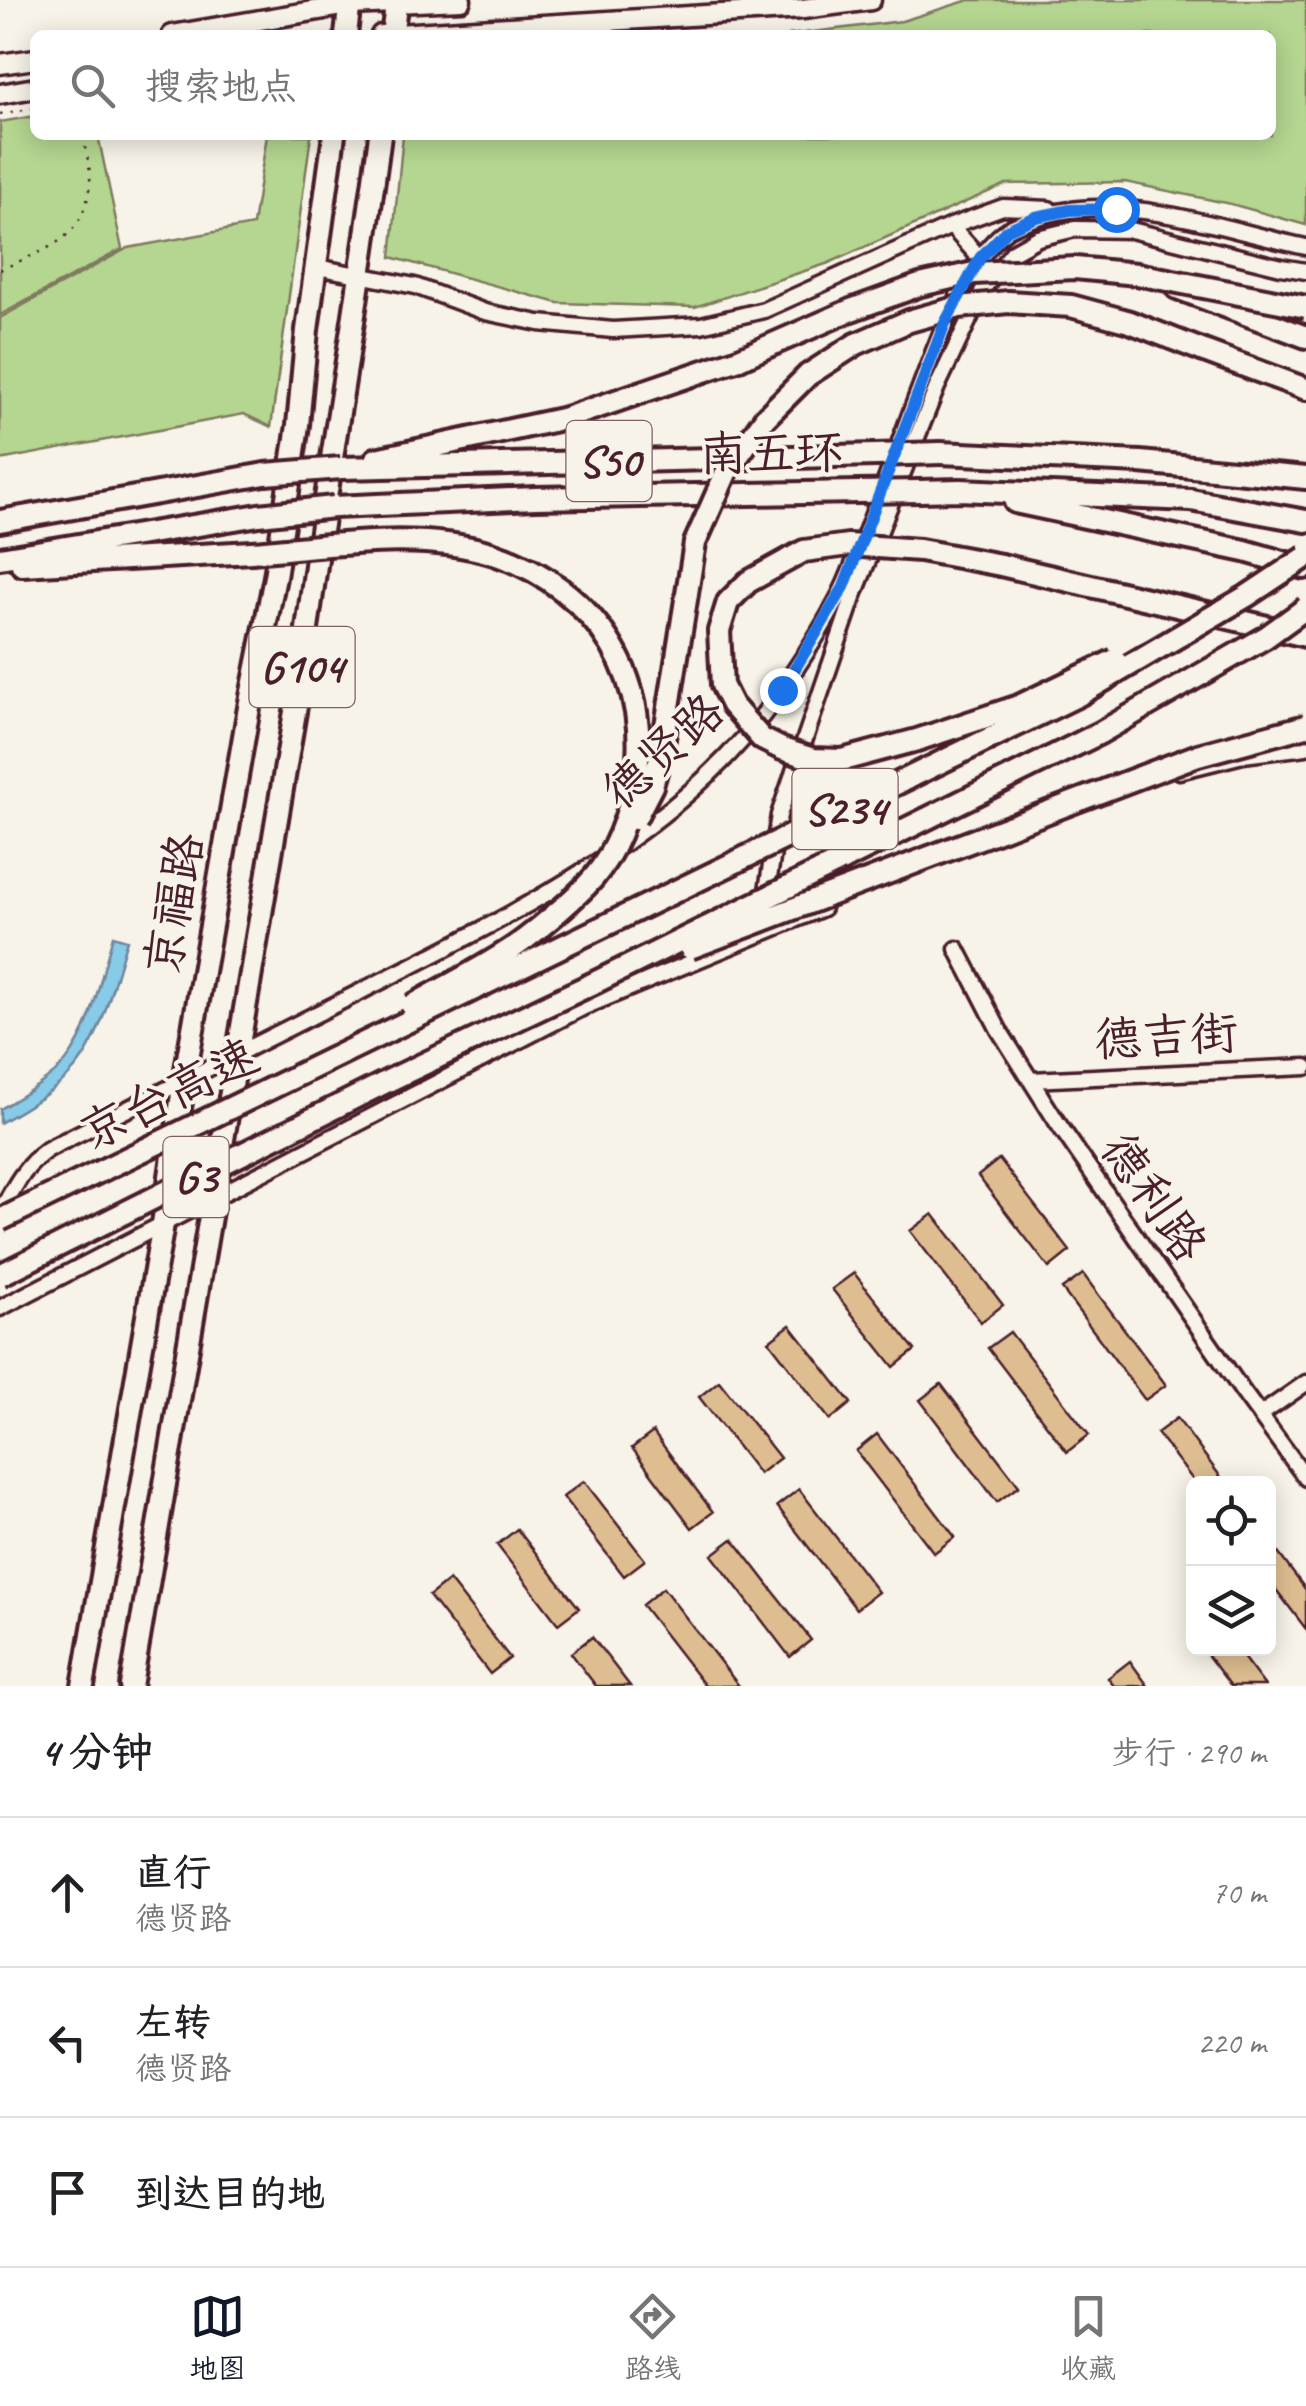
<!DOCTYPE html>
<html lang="zh">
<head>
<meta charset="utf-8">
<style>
  :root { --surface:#fff; --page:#f6f6f6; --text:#202124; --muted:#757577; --line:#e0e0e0; --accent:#111827 }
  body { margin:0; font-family:Caveat,"LXGW WenKai TC",sans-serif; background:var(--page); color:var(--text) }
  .controls { position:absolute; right:30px; bottom:30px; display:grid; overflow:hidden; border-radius:15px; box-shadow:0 5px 25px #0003 }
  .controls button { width:90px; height:90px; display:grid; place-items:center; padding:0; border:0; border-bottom:2px solid var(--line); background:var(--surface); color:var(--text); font:50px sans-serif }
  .stop { position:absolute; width:30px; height:30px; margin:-22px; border:8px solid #1a73e8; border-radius:50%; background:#fff }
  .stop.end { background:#1a73e8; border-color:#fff; box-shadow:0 2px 10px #0008 }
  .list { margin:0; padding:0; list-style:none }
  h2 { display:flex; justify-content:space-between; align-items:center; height:130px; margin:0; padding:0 40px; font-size:42px }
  h2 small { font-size:32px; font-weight:400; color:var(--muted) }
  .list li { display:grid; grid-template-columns:65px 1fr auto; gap:30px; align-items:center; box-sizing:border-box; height:150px; padding:0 40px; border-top:2px solid var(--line) }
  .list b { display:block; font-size:38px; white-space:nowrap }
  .list p { margin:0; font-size:32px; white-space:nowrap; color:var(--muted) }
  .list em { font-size:32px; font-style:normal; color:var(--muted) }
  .icon { flex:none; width:55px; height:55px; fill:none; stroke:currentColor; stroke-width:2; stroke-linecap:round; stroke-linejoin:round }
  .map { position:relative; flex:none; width:1306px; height:1686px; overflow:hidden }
  .search { position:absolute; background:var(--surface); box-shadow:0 5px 25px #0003; left:30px; right:30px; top:30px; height:110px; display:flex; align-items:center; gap:25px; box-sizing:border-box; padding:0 35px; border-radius:15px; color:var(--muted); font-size:38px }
  .sheet { height:580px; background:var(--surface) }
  nav { display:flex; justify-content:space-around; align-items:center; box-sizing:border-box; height:140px; border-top:2px solid var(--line); background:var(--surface); font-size:28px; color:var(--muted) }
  nav a { display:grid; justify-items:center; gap:5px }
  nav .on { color:var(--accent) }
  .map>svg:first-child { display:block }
  .green { fill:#b4d690; stroke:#7f7a5e; stroke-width:2.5 }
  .water { fill:#87cbe8; stroke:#6f869c; stroke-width:2.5 }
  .building { fill:#debe91; stroke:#4a1f2b; stroke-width:2.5 }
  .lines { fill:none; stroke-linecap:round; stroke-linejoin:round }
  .minor-casing { stroke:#4a1f2b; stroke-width:21 }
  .major-casing { stroke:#4a1f2b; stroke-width:25 }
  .highway-casing { stroke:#4a1f2b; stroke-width:28 }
  .path { stroke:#4a1f2b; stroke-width:2.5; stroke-dasharray:2.5 8; stroke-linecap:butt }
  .minor { stroke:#f7f3e8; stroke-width:14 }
  .major { stroke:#f7f3e8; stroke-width:18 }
  .highway { stroke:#f7f3e8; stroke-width:20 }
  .highway-bridge-casing { stroke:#4a1f2b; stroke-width:28; stroke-linecap:butt }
  .highway-bridge { stroke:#f7f3e8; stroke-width:20 }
  .route { stroke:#1a73e8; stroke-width:12 }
  .labels { text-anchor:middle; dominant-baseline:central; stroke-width:8; stroke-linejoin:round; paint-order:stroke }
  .shield { fill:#f7f3e8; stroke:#7e5f64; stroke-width:2.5 }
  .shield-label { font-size:45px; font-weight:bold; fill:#4a1f2b }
  .street-label { font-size:48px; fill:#4a1f2b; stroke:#f7f3e8 }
</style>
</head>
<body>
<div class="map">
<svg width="1306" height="1686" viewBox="0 0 1306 1686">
  <rect width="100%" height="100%" fill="#f7f3e8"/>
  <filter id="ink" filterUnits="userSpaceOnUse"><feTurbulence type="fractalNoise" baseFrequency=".01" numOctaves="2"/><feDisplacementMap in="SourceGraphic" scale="20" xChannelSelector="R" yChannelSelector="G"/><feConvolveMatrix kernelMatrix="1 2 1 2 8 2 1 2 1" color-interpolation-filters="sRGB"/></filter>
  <g filter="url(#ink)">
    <!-- green -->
    <path class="green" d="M969,0H1306V225L1231,204L1125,182L1006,184L829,263L695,307L558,303L391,257L403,135H1271V35H788L902,21Z
      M35,116V135H98L122,249L0,315V122Z
      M267,135H311L271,427L244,414L0,460V318L128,248L253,225Z"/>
    <!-- water -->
    <path class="water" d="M113,936L127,940C113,983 102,1041 70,1074C51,1094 23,1109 0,1123V1109C20,1097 50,1080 65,1062C93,1027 100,978 113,936Z"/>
    <!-- building -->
    <path class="building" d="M999,1159L1070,1251L1049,1268L978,1176Z
      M933,1214L1003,1305L981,1322L910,1231Z
      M854,1273L915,1350L894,1367L832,1289Z
      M1083,1274L1166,1385L1145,1400L1062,1289Z
      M790,1325L851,1403L830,1420L769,1341Z
      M1010,1332L1089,1435L1067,1452L988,1348Z
      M719,1381L780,1458L759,1474L699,1397Z
      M941,1384L1019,1486L997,1502L920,1400Z
      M1177,1418L1226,1484H1196L1157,1433Z
      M653,1432L713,1512L692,1528L632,1448Z
      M877,1434L955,1537L934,1553L856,1451Z
      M584,1481L645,1560L624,1576L563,1497Z
      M799,1489L878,1592L856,1609L777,1506Z
      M517,1529L579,1608L558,1624L497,1545Z
      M733,1539L811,1640L790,1657L712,1555Z
      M1276,1550L1306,1590V1629L1268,1579V1556Z
      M449,1580L510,1658L490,1674L429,1596Z
      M663,1588L739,1686H705L642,1605Z
      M592,1637L630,1686H596L571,1653Z
      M1202,1648H1236L1265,1686H1231Z
      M1130,1661L1148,1686H1114L1108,1678Z"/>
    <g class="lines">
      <defs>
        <path id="minor" d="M951,226L980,258
          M317,267L415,286L485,312L539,323L613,330L701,325L764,310L951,226L1003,207L1049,209
          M1179,771L1243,755L1306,747
          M765,903L779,815L853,598L937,387L985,286L1013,252L1038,238L1075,229L1131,230L1281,267L1306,271
          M957,949L999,1030L1057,1122L1243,1392L1306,1478
          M1031,1080L1306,1067
          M0,1213C14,1187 24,1166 48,1149C152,1097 256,1045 360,992C513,914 685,834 784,686C806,654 829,619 845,584C872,522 894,456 918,393C936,346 965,259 1007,230C1007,229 1021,223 1022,223C1109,185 1219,229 1306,247
          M0,1308L584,1007L823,908
          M1260,1415L1306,1383"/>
        <path id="major" d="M172,35L349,5L461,0
          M381,35L803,9L871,0
          M0,64L35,59
          M0,94L35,88"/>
        <path id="highway" d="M346,35L350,0
          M392,35L397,0
          M1177,288L1306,337
          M1204,351L1306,389
          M940,453L1140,462L1306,478
          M376,459L566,418L739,359
          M341,468L876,455
          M920,491L960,490L1191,500L1306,521
          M1015,502L1245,551L1304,568
          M334,507L535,498L858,492
          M0,521L265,474
          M0,558L259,515
          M22,565L252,552
          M1001,565L1306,636
          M83,1686L163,1224L184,1081L250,702L275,577L298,425L307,330L334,135
          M131,1686L300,682C323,499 356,318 380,135"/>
      </defs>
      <!-- minor casing -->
      <use href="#minor" class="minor-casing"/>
      <!-- major casing -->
      <use href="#major" class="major-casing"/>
      <!-- highway casing -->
      <use href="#highway" class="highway-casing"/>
      <!-- path -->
      <path class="path" d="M0,114L35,108
        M0,270C46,248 85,242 90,182C91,167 85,150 83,135"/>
      <!-- minor -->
      <use href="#minor" class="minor"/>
      <!-- major -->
      <use href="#major" class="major"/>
      <!-- highway -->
      <use href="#highway" class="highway"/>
      <defs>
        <path id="highway-bridge" d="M739,359L851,310L920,285L974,273L1075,268L1137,274L1306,307
          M876,455L940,453
          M265,474L341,468
          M858,492L920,491
          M259,515L334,507
          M252,552C330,546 419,530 494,554C597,588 658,684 633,792C625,826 612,860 586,886C569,903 537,931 517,945C484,968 446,986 412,1006
          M1001,565L920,550L848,545L804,551L748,582L728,602L719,631L722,685L732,705L762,739L782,749L813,759L842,760L917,740L1019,706L1115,660
          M635,819L652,786L662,751L695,543L726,473L765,418L808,375L856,344L909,321L959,307L1008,302L1071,306L1130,322L1204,351
          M690,948L1198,755L1306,726
          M0,1220L1079,695L1247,596L1306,557
          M0,1275L392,1079L594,983L1100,733L1266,637L1306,608"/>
      </defs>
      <!-- highway-bridge casing -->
      <use href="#highway-bridge" class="highway-bridge-casing"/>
      <!-- highway-bridge -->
      <use href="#highway-bridge" class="highway-bridge"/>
    </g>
  </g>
  <g class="lines" filter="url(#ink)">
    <!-- route -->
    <path class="route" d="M782,690L844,587L945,323L980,258L1007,230L1036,217L1070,210L1116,209"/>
  </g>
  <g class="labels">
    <!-- shield labels -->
    <g class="shield">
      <rect x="566.5" y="421" width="85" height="80" rx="8"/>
      <rect x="249.5" y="627" width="105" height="80" rx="8"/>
      <rect x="792.5" y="769" width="105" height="80" rx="8"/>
      <rect x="163.5" y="1137" width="65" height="80" rx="8"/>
    </g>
    <g class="shield-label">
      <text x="609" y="461">S50</text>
      <text x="302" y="667">G104</text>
      <text x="845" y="809">S234</text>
      <text x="196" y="1177">G3</text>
    </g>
    <!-- street labels -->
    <g class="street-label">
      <text transform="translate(771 453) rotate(-1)">南五环</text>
      <text transform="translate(663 751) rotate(-42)">德贤路</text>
      <text transform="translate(174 904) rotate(-80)">京福路</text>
      <text transform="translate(1166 1036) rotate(-3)">德吉街</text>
      <text transform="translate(169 1094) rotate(-26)">京台高速</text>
      <text transform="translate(1154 1197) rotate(55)">德利路</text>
    </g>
  </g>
</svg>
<div class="controls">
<button><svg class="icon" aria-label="locate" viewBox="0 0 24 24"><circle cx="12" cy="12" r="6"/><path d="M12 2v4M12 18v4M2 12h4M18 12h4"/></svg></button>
<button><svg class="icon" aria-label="layers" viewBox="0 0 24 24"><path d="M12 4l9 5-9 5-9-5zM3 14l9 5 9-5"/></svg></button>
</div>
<div class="stop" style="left:1116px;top:209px"></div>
<div class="stop end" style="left:782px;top:690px"></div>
<div class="search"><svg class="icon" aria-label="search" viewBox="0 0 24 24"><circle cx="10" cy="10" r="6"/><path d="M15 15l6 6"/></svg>搜索地点</div>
</div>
<section class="sheet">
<h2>4 分钟<small>步行 · 290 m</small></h2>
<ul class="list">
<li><svg class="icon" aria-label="ahead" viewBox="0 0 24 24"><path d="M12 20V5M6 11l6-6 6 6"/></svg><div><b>直行</b><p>德贤路</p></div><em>70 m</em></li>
<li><svg class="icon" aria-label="left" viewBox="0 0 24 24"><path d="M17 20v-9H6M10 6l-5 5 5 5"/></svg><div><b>左转</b><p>德贤路</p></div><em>220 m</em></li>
<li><svg class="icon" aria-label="arrive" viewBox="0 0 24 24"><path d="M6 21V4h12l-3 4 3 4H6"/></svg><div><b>到达目的地</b></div></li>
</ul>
</section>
<nav>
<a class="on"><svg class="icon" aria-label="map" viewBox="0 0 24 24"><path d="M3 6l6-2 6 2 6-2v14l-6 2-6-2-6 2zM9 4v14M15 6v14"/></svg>地图</a>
<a><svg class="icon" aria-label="directions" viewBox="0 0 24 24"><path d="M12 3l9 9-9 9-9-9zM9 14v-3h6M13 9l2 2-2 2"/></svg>路线</a>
<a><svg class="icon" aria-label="saved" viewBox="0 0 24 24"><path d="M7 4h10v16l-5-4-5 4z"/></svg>收藏</a>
</nav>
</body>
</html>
